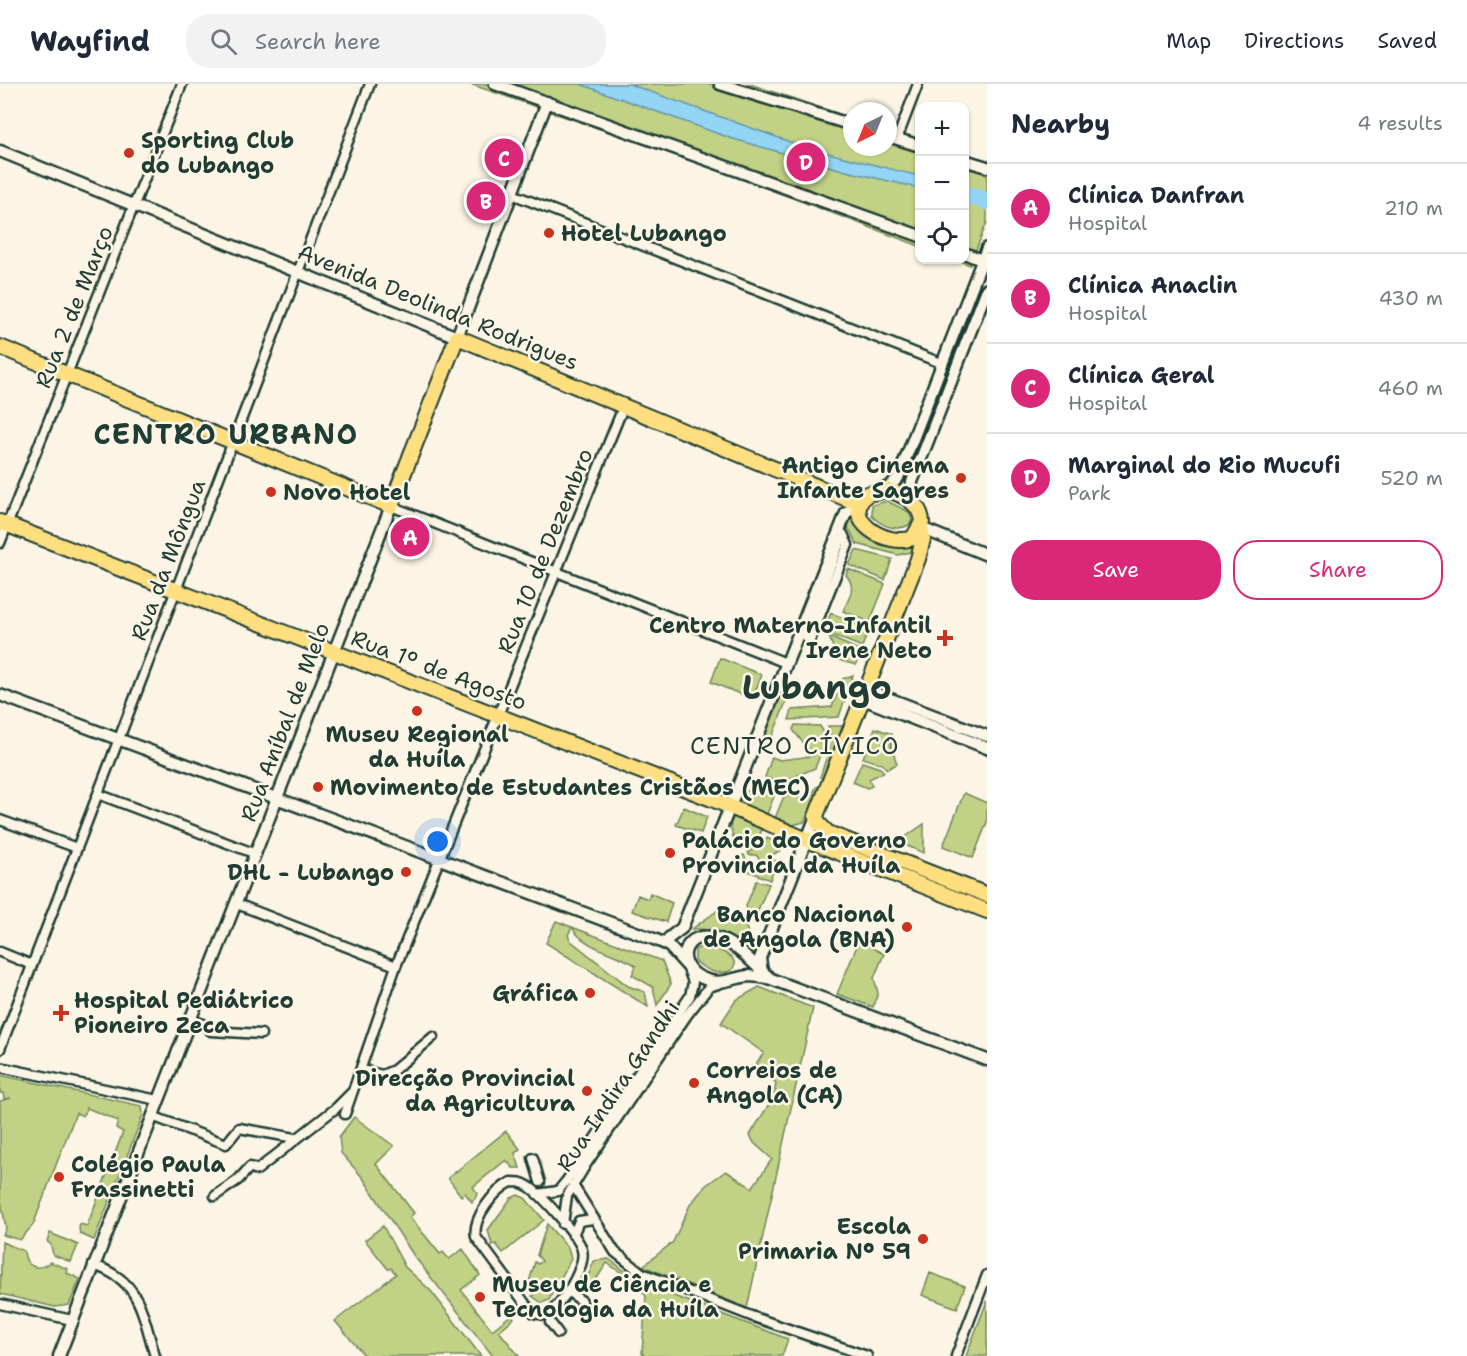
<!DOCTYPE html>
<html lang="en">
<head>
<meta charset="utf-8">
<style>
  :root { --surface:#fff; --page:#f2f2f3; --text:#1f2937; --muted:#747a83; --line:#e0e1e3; --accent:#db2777 }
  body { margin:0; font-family:"Shantell Sans",sans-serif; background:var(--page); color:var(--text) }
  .controls { position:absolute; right:18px; top:18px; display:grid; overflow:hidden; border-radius:12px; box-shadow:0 2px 4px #0004 }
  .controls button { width:54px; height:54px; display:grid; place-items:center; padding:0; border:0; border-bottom:2px solid var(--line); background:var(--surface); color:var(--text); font:30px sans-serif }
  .compass { position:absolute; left:843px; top:18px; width:54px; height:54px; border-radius:50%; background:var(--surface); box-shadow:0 2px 4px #0004; rotate:223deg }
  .you { position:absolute; left:438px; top:758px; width:21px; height:21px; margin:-15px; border:4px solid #fff; border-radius:50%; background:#1a73e8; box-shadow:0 0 0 9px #1a73e833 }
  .badge { display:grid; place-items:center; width:39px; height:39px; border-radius:50%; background:var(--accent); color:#fff; font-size:20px; font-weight:700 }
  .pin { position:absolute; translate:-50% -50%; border:3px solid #fff; box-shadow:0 2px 6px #0006 }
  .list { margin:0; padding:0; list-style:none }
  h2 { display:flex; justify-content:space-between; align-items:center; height:78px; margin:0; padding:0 24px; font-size:26px }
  h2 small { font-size:20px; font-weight:400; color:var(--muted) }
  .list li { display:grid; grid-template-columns:39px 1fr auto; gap:18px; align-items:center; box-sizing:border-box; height:90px; padding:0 24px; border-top:2px solid var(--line) }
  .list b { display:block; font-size:22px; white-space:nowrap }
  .list p { margin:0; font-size:20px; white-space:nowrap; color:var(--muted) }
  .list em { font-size:20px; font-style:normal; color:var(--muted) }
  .actions { display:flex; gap:12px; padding:18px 24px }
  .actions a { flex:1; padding:14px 0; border:2px solid var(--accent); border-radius:24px; text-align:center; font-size:21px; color:var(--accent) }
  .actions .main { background:var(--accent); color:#fff }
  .icon { flex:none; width:33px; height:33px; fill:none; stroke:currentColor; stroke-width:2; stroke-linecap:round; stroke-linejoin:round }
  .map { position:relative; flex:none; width:987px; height:1272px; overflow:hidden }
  header { display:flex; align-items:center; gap:36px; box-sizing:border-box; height:84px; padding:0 30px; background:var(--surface); border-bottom:2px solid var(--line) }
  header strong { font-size:28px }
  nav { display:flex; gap:33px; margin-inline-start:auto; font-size:21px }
  .search { width:420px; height:54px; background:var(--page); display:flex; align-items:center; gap:15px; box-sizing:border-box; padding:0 21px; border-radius:24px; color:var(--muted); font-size:22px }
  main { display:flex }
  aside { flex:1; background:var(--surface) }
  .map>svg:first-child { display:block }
  .green { fill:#c1d185; stroke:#70875c; stroke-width:1.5 }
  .water { fill:#94d4f5; stroke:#6598a8; stroke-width:1.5 }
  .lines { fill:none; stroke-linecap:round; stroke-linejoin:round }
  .river { stroke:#94d4f5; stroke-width:18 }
  .minor-casing { stroke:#1f3d34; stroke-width:13 }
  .tertiary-casing { stroke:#1f3d34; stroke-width:15 }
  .primary-casing { stroke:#1f3d34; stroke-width:18 }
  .minor { stroke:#fcf5e5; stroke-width:8 }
  .tertiary { stroke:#fcf5e5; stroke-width:10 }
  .primary { stroke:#fddf80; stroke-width:14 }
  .poi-dot { fill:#c8321e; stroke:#fcf5e5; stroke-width:2 }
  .labels { text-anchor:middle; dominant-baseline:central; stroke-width:5; stroke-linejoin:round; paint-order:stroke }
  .poi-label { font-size:22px; font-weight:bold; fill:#1f3d34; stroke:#fcf5e5; text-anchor:start }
  .street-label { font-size:22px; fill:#1f3d34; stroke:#fcf5e5 }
  .neighbourhood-label { font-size:24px; letter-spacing:1.5px; fill:#1f3d34; stroke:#fcf5e5 }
  .district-label { font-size:28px; font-weight:bold; letter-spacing:1.5px; fill:#1f3d34; stroke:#fcf5e5 }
  .town-label { font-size:34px; font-weight:bold; fill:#1f3d34; stroke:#fcf5e5 }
</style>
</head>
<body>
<header>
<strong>Wayfind</strong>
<div class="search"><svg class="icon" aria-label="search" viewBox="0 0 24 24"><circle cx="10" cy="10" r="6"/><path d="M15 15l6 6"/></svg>Search here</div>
<nav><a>Map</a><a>Directions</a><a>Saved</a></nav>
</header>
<main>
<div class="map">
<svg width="987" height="1272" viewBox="0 0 987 1272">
  <rect width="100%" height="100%" fill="#fcf5e5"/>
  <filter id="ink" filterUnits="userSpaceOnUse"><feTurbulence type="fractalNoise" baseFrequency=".0167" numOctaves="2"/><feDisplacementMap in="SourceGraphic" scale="12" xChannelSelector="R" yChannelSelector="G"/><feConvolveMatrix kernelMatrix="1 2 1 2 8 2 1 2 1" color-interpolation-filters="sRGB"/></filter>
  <g filter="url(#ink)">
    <!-- green -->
    <path class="green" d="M470,0H750L852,34V63H888V46L919,56V162L718,86Z
      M965,70L987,77V138L970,181L957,176H964Z
      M887,417L909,428L912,436L909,441C896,448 882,442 872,432V421Z
      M852,434C865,458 890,466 915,460V467L898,471L857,460L847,441Z
      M856,466L892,475L885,496L849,481Z
      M848,485L885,500L870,538L843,527C849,514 857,503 846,491Z
      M831,529L869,545L862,563L827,549L825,543Z
      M829,553L859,566L856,581L838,576Z
      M720,574L762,591L752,615L711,598Z
      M853,591L839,633L789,636L792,626L832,623L842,595Z
      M783,603L788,613L772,653L764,649Z
      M795,641L820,642L827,654L815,684L780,699L765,693L772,673L780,676L813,672L793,646Z
      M828,642H847L824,695L820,693L832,657Z
      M875,644L892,650L891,661L897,680L887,685L882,680L863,674Z
      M862,678L880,684L884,688L869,695L872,702L867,704L853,698Z
      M816,703H821L804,738L793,741L775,734L784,712L811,714Z
      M741,706L775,710L767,730L744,720L740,713Z
      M964,709L987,719V738L973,774L943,762Z
      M684,723L707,733L701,749L676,741Z
      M733,730L763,742L758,756L736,765L729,737Z
      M924,740V769L898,758Z
      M767,754L780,761L781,766L761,777L756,771H749L748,768L764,760Z
      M744,771L751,786L772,776L777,777L770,796L741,784L738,773Z
      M756,797L769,800L753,838L746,822Z
      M650,809L672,819L666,838L632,827L638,811L648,815Z
      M721,824L743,834L755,870L753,875C738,853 718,844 692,845Z
      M556,837L662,877L671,900L657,921L653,903L632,891L636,882L632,879C614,869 582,863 572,843L568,851L571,857L628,902L645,908L648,923L546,859Z
      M859,857L884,870L874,894L878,909L873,923L837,910Z
      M710,861L732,873L735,880L732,886C719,893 705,886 695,877V865Z
      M759,903L813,924L747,1224L643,1182L673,1158L690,1121L705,1102L726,1087L752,1104L772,1075L754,1059L750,1051L774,1012L776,999L756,980L764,969L721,939L736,916Z
      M0,991L142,1022L143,1031L94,1156L80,1150L79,1144L80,1140L87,1142L123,1048L116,1044L118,1037L87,1024L83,1032L76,1029L33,1141L20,1156L3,1151L6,1144L0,1112V1017L11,1014L4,1015L3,1009H0Z
      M354,1033L394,1062L376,1080L414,1129L410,1133L440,1170L443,1168L449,1175L463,1165L480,1191L461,1206L492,1246L511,1231L514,1234L499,1247L519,1272H493L414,1172L363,1094L341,1069L339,1053Z
      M506,1047L520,1065L515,1069L520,1084H513L506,1076L473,1103L478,1110L472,1118L465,1109L461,1112L448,1094Z
      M518,1111L525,1114L544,1136L503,1169L496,1160L492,1161L488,1146L511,1114Z
      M547,1140L568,1164L571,1175L549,1216L542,1219L532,1212L535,1210L528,1201L535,1178L538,1180L542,1177L537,1171Z
      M383,1142L405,1183L431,1207L481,1272H365L335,1237L396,1190L391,1184L388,1185L365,1156Z
      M50,1149L78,1161L71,1178L53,1171L51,1161L47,1157Z
      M2,1158L24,1167C25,1183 38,1188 50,1178L68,1185L67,1189L80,1195L69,1221L55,1223L0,1210Z
      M609,1175L633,1193L653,1204L788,1255L782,1272H644L642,1269L646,1212L632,1196L607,1179L591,1203L585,1200L594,1177Z
      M930,1189L965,1202L957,1224L922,1211Z
      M987,1217V1272H966Z"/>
    <!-- water -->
    <path class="water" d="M580,0H629L804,63L919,92V104L846,87L730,54Z"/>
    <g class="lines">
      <!-- river -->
      <path class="river" d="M964,110L987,117"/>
      <defs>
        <path id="minor" d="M897,55L918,0
          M512,110L941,279
          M391,422L786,579
          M843,450L848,461L809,559L805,549Z
          M0,459L182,0
          M98,710L256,770
          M0,736L77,764
          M237,820L396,882
          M0,868L32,881
          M191,936L203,940L211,947L261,950
          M0,965L370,0
          M0,983L158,1016
          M362,986L382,991L394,986L433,953
          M345,1030L396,882L624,321
          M152,1032L226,1060L239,1044L295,1054
          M533,1074L540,1098
          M511,1098C518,1098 522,1098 528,1102C540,1109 579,1152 582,1166C587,1182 560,1225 545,1231L534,1229L527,1222L476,1153C472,1134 494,1107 511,1098Z
          M573,1101L615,1168L642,1189L751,1232L867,1272
          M537,1110L558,1107L567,1096L690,912L693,898L688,885
          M215,1112L238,1096L250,1083L257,1086L336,1024L351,1009
          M563,1140L567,1112L587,1079L687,931L709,903L721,899
          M573,1151L579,1137L593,1135
          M93,1181C141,1196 142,1229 155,1272
          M573,1211L582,1217
          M0,1220L72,1236
          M550,1238L558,1249
          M956,1272L987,1191"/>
        <path id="tertiary" d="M495,0L920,152
          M720,0L852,41
          M888,52L920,62
          M0,67L457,253L547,18
          M964,76L987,83
          M964,169L982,176
          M882,405L889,403L898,394L987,164
          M915,420L911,411L912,398L987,205
          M921,444L987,471
          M867,606L987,652
          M0,611L654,855L668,861L687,882
          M863,615L987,664
          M669,854L682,844L846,429L859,420
          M762,888L760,874L816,732
          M771,895C755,882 739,862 720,855C683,842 670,884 707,896C722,901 733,894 748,892C755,892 763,893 771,895L987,976
          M59,1272L391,422"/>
        <path id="primary" d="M0,263L391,422L457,253L859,420
          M889,406C905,412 921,420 922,438L913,454C888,464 839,436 867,410Z
          M0,438L712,715L807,756L987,827
          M921,444L923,455L918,475L816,732L818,739L828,749L987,811"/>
      </defs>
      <!-- minor casing -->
      <use href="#minor" class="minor-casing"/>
      <!-- tertiary casing -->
      <use href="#tertiary" class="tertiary-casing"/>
      <!-- primary casing -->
      <use href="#primary" class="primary-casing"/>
      <!-- minor -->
      <use href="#minor" class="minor"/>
      <!-- tertiary -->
      <use href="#tertiary" class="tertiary"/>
      <!-- primary -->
      <use href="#primary" class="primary"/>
    </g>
  </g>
  <!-- markers -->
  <g class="poi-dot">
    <circle cx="129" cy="69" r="6"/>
    <circle cx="549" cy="149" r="6"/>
    <circle cx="961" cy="394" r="6"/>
    <circle cx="271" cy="408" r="6"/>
    <path d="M942 545h6v6h6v6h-6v6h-6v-6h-6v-6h6z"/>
    <circle cx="417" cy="627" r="6"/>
    <circle cx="318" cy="703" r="6"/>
    <circle cx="670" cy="769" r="6"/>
    <circle cx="406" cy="788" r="6"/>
    <circle cx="907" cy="843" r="6"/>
    <circle cx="590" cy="909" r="6"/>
    <path d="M58 920h6v6h6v6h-6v6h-6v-6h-6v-6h6z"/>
    <circle cx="694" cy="999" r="6"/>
    <circle cx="587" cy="1007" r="6"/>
    <circle cx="59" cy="1093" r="6"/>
    <circle cx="923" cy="1155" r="6"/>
    <circle cx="480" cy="1213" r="6"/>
  </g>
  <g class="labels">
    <!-- poi labels -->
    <g class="poi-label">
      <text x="141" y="56">Sporting Club<tspan x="141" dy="25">do Lubango</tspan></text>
      <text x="561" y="149">Hotel Lubango</text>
      <text x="949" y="381" text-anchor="end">Antigo Cinema<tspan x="949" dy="25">Infante Sagres</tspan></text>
      <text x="283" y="408">Novo Hotel</text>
      <text x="932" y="541" text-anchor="end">Centro Materno-Infantil<tspan x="932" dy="25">Irene Neto</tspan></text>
      <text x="417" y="650" text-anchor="middle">Museu Regional<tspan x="417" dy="25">da Huíla</tspan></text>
      <text x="330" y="703">Movimento de Estudantes Cristãos (MEC)</text>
      <text x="682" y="756">Palácio do Governo<tspan x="682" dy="25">Provincial da Huíla</tspan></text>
      <text x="394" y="788" text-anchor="end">DHL - Lubango</text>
      <text x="895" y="830" text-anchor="end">Banco Nacional<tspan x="895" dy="25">de Angola (BNA)</tspan></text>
      <text x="578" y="909" text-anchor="end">Gráfica</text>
      <text x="74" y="916">Hospital Pediátrico<tspan x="74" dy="25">Pioneiro Zeca</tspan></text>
      <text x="706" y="986">Correios de<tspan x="706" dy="25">Angola (CA)</tspan></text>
      <text x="575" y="994" text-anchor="end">Direcção Provincial<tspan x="575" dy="25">da Agricultura</tspan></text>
      <text x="71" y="1080">Colégio Paula<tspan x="71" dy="25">Frassinetti</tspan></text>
      <text x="911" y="1142" text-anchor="end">Escola<tspan x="911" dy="25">Primaria Nº 59</tspan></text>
      <text x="492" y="1200">Museu de Ciência e<tspan x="492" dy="25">Tecnologia da Huíla</tspan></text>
    </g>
    <!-- street labels -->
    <g class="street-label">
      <text transform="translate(74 223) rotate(-68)">Rua 2 de Março</text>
      <text transform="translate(438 223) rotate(22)">Avenida Deolinda Rodrigues</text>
      <text transform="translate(545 467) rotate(-68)">Rua 10 de Dezembro</text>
      <text transform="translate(168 476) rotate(-69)">Rua da Môngua</text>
      <text transform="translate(439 586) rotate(21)">Rua 1º de Agosto</text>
      <text transform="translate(285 638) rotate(-69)">Rua Aníbal de Melo</text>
      <text transform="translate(618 1002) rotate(-56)">Rua Indira Gandhi</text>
    </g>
    <!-- neighbourhood labels -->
    <g class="neighbourhood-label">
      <text x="795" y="662">CENTRO CÍVICO</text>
    </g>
    <!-- district labels -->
    <g class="district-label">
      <text x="226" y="350">CENTRO URBANO</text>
    </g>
    <!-- town labels -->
    <g class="town-label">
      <text x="817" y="603">Lubango</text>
    </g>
  </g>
</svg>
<div class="controls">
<button>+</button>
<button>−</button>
<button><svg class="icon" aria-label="locate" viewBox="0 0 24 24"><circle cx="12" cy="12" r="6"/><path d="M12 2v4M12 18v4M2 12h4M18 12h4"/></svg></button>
</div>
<svg class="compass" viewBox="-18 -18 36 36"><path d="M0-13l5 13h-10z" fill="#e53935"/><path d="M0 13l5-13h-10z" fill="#747a83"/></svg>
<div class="you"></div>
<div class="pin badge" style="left:410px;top:453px">A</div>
<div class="pin badge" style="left:486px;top:117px">B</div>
<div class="pin badge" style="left:504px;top:74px">C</div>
<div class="pin badge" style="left:806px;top:78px">D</div>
</div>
<aside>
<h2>Nearby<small>4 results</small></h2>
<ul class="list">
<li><span class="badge">A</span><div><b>Clínica Danfran</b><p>Hospital</p></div><em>210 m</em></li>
<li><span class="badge">B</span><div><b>Clínica Anaclin</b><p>Hospital</p></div><em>430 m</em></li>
<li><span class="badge">C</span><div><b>Clínica Geral</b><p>Hospital</p></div><em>460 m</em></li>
<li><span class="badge">D</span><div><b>Marginal do Rio Mucufi</b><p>Park</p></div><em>520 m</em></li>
</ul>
<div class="actions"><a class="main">Save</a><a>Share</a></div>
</aside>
</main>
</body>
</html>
